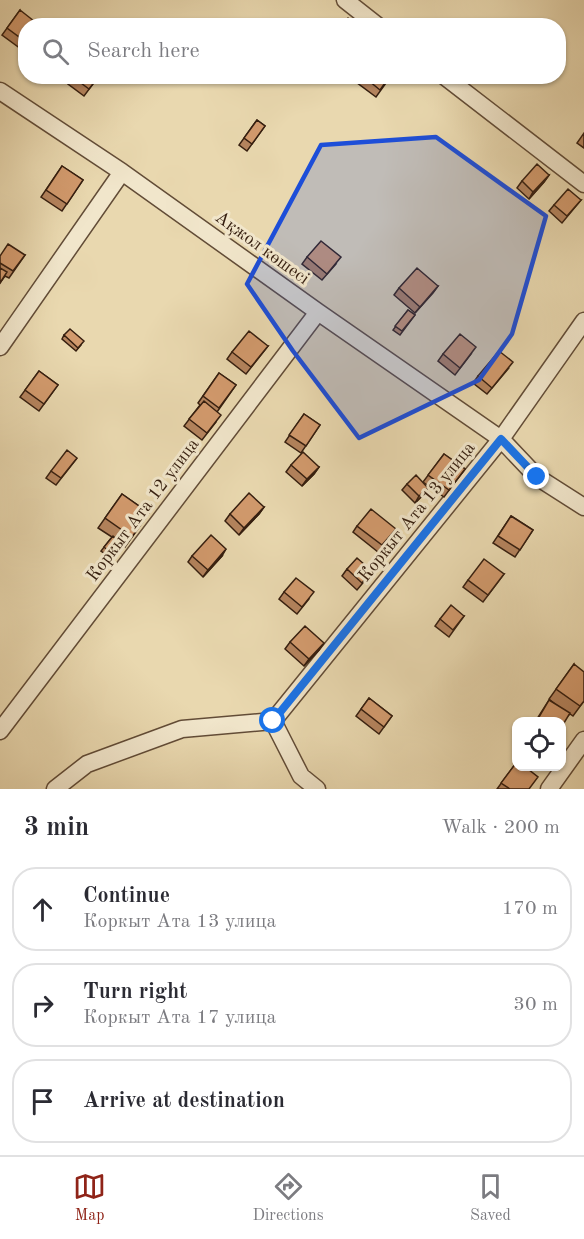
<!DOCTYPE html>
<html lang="en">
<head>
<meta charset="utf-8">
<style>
  :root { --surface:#fff; --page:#f7f7f7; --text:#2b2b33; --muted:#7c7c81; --line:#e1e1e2; --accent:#8f2418 }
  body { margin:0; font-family:"Old Standard TT",serif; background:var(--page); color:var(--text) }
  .controls { position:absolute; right:18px; bottom:18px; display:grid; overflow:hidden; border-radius:12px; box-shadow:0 2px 4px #0004 }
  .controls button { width:54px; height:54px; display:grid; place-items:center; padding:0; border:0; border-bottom:2px solid var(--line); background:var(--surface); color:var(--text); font:30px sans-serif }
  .stop { position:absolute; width:18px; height:18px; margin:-14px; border:4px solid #1a73e8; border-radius:50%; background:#fff }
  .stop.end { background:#1a73e8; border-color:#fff; box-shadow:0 2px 6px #0008 }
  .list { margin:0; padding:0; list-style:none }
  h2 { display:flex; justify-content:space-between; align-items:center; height:78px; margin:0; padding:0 24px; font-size:26px }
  h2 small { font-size:20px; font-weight:400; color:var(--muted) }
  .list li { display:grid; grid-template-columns:39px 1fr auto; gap:18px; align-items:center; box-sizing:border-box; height:84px; margin:0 12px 12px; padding:0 12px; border:2px solid var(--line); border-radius:24px }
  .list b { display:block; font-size:22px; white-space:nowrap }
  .list p { margin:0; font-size:20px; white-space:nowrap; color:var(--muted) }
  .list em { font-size:20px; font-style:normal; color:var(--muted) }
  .icon { flex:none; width:33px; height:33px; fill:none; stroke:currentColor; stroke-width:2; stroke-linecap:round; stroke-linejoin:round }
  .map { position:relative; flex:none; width:584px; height:789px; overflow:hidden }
  .search { position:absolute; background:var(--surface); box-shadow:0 2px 4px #0004; left:18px; right:18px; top:18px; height:66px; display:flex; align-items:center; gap:15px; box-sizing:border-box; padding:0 21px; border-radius:24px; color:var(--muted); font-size:22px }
  .sheet { height:366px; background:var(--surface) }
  nav { display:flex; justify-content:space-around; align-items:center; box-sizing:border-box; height:84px; border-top:2px solid var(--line); background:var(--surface); font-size:16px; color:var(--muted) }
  nav a { display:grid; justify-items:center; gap:3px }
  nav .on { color:var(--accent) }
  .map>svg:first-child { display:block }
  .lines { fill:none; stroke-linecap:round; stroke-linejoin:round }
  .minor-casing { stroke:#624c37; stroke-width:19 }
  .minor { stroke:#f1e6cb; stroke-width:16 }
  .wall { fill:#b5845e; stroke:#351e0f; stroke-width:1.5 }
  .shaded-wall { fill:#936c4c; stroke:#351e0f; stroke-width:1.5 }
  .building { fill:#d29a6d; stroke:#351e0f; stroke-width:1.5 }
  .route { stroke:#1a73e8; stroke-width:8 }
  .marked { fill:#1d4ed8; fill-opacity:0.2; stroke:#1d4ed8; stroke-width:4.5; stroke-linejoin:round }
  .labels { text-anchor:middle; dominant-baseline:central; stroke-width:6; stroke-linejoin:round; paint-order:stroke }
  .street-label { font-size:18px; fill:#351e0f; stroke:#f1e6cb }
</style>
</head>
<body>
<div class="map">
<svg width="584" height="789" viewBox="0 0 584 789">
  <rect width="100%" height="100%" fill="#e9d8af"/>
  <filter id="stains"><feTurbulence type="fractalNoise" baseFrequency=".00333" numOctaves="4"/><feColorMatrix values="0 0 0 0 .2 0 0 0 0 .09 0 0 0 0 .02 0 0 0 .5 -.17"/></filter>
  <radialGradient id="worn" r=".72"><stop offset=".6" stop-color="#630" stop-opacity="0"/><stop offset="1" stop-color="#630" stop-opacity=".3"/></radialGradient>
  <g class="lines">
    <defs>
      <path id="minor" d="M345,0L378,26
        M444,76L584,184
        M0,91L122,172L318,312L501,439L537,477L584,507
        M0,347L122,172
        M273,721L501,439L584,321
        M273,721L301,776L317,789
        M0,731L318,312
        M55,789L87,764L182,729L273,721
        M549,789L584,740"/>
    </defs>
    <!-- minor casing -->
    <use href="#minor" class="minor-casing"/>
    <!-- minor -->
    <use href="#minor" class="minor"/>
  </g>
  <!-- wall -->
  <path class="wall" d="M20,10L26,26V43L21,49L2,35Z
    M74,76H99L84,96L68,84Z
    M361,76H391L376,97L356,82Z
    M257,120L265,126L247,151L239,145Z
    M584,133V148L577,143Z
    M62,166L83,180L62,211L41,197Z
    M549,175L544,182L529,199L517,188L522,181Z
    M581,200L562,223L549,211L554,205Z
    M25,255L9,278L5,276L0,283V256Z
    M307,257L336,264L322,280L302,264Z
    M438,286L415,313L394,295L399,288Z
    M408,310L415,315L400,335L393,330Z
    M64,335L81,345L76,351L62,339Z
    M268,346L246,374L227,359L232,352Z
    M443,354H471L455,375L438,361Z
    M508,369L487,394L473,383L478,376Z
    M39,371L58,385L39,411L20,397Z
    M219,373L236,385L217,412L216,422L202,440L184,426L200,405L198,403Z
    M304,414L320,425L301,453L285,442Z
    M444,454L465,469L444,497L423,482Z
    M77,458L56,485L46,478L51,471Z
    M291,465L319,467L314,474L302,486L286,472Z
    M407,484L423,495L415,503L402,490Z
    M122,494L149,513L125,547L123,545L112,559L101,551L112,537L98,528Z
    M264,507L259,514L239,535L225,521L230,514Z
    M511,516L533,530L515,557L493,543Z
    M357,526L391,536L378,552L353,532Z
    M192,556H222L203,577L188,562Z
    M347,569L367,578L357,590L342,576Z
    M504,574L483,602L463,587L468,580Z
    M284,592L309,599L297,614L279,599Z
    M464,616L449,637L435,626L440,619Z
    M290,642L319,650L304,666L285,649Z
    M574,664L584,701L573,716L570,714L561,722H535L549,700L555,704L549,699Z
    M369,698L392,716L379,734L356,716Z
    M516,763L529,789H497Z"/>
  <!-- shaded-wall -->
  <path class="shaded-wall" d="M549,175L544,182L529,199L533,192Z
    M438,286L433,293L415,313L420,307Z
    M319,467L314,474L302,486L307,479Z
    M428,488L423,495L415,503L419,496Z
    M264,507L259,514L239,535L244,528Z
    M226,549L222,556L203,577L208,570Z
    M324,643L319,650L304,666L309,659Z"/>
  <!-- building -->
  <path class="building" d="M20,10L39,25L38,26H26V42L7,28Z
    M348,18L357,26H342Z
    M74,76H99L89,89L73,77Z
    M363,76H390L380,90Z
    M257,120L265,126L252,144L244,138Z
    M537,164L549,175L533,192L522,181Z
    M62,166L83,180L67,204L46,190Z
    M568,189L581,200L567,216L554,205Z
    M321,241L341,257L327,274L307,257Z
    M8,244L25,255L13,271L0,263V256Z
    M0,268L7,272L0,283Z
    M417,268L438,286L420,307L399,288Z
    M408,310L415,315L402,331L395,326Z
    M70,329L84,341L78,348L64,335Z
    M249,331L268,346L251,367L232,352Z
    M460,334L476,347L460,368L443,354Z
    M499,351L513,362L492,388L478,376Z
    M39,371L58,385L44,404L25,390Z
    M219,373L236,385L219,408L203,396Z
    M204,401L221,415L207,433L189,419Z
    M304,414L320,425L306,446L289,435Z
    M67,450L77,458L61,478L51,471Z
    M303,452L319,467L307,479L291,465Z
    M444,454L465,469L449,490L428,475Z
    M416,475L428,488L419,496L407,484Z
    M249,493L264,507L244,528L230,514Z
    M122,494L149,513L132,537L105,518Z
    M371,509L396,529L382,545L357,526Z
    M511,516L533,530L520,550L498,536Z
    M211,535L226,549L208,570L192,556Z
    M113,536L123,545L114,556L104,547Z
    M357,558L372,571L362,583L347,569Z
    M484,559L504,574L488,595L468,580Z
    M296,578L314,592L302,607L284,592Z
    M451,605L464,616L453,630L440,619Z
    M305,626L324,643L309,659L290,642Z
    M574,664L584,672V701L580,706L556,689Z
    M369,698L392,716L384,727L361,709Z
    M549,700L570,713L561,728V722H536Z
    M516,763V766H524L538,777L529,789H510L501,783Z"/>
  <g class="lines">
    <!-- route -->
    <path class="route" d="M273,721L501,439L537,477"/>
  </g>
  <!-- marked area -->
  <path class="marked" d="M436,137L546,216L512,334L479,380L359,438L293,351L247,284L321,145Z"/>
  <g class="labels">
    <!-- street labels -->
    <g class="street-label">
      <text transform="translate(262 248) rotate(36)">Ақжол көшесі</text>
      <text transform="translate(143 510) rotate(-53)">Коркыт Ата 12 улица</text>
      <text transform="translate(417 512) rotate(-51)">Коркыт Ата 13 улица</text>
    </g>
  </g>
  <rect width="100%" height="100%" filter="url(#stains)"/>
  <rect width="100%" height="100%" fill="url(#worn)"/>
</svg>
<div class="controls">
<button><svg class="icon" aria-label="locate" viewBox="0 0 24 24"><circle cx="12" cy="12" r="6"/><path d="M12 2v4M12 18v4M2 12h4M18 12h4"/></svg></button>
</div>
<div class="stop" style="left:273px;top:721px"></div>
<div class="stop end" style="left:537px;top:477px"></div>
<div class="search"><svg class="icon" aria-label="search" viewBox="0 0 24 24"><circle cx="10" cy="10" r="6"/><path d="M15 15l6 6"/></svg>Search here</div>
</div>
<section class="sheet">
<h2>3 min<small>Walk · 200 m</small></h2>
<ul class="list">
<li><svg class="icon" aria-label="ahead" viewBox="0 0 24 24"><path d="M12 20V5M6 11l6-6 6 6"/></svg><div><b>Continue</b><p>Коркыт Ата 13 улица</p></div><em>170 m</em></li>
<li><svg class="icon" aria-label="right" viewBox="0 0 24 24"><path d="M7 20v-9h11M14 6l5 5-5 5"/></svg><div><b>Turn right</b><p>Коркыт Ата 17 улица</p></div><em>30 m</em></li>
<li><svg class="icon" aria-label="arrive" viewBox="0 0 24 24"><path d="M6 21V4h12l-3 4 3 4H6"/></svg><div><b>Arrive at destination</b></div></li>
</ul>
</section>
<nav>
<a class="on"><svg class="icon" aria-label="map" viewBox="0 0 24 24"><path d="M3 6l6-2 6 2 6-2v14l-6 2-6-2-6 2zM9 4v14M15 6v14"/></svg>Map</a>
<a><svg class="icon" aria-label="directions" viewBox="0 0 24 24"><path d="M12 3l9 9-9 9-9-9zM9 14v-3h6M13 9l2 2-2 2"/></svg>Directions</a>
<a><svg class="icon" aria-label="saved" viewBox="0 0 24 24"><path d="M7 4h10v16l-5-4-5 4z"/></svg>Saved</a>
</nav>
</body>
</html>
